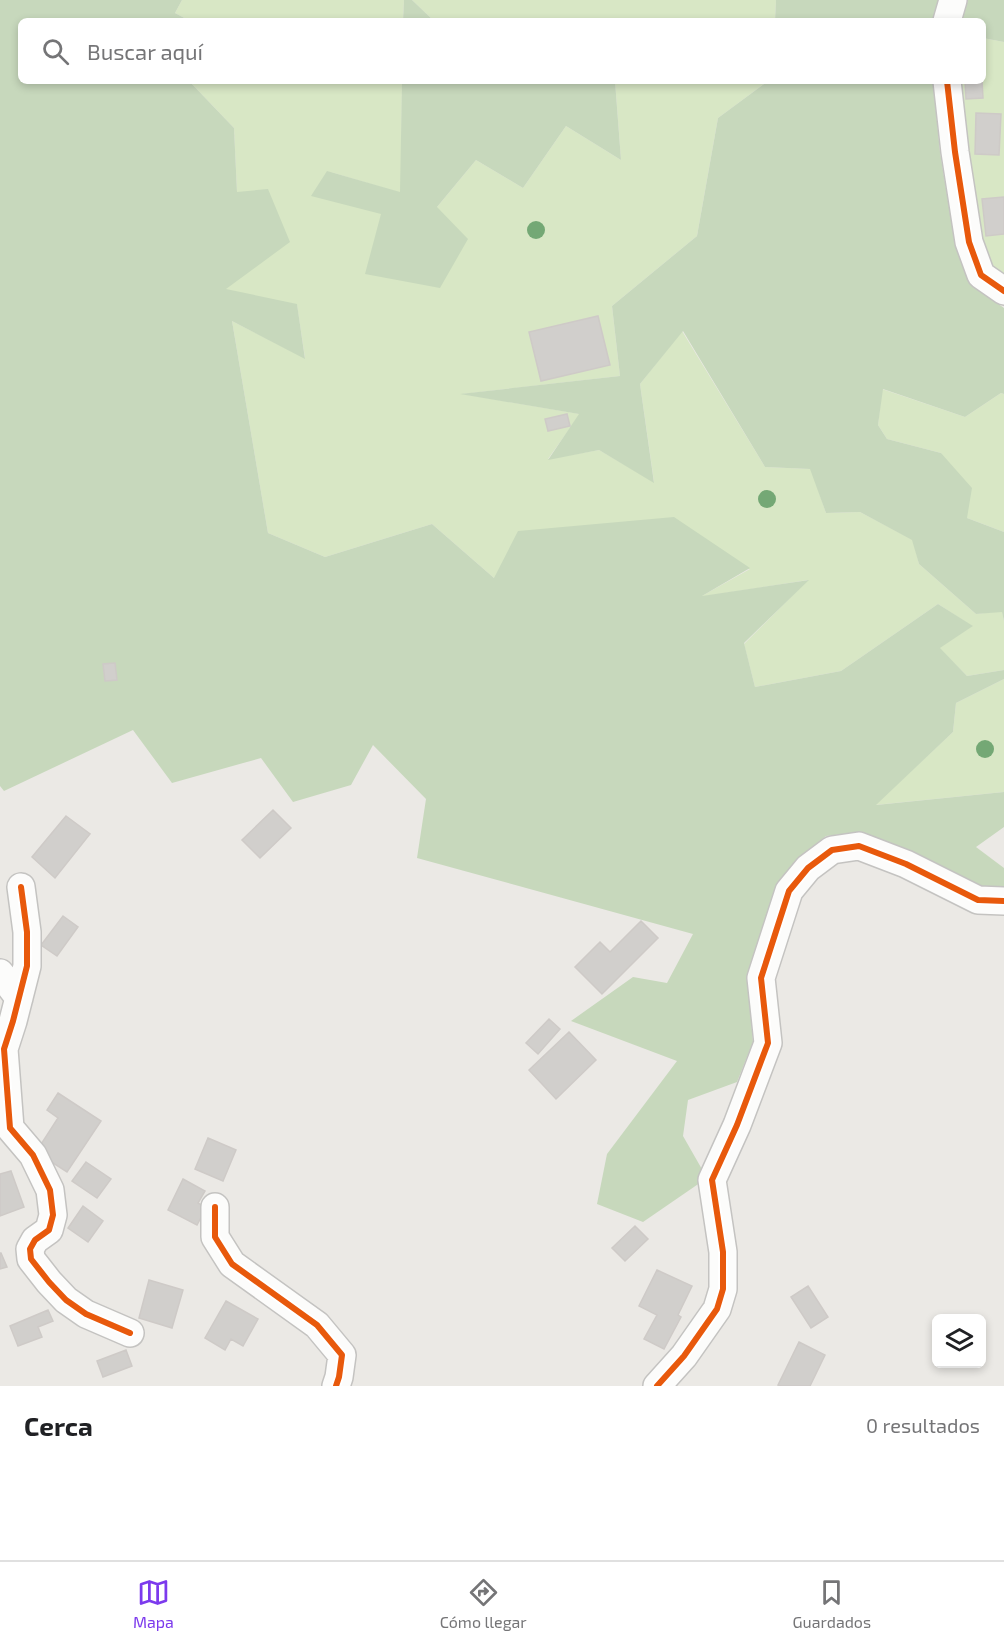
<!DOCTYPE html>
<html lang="es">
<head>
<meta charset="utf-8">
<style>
  :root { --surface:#fff; --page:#f2f2f2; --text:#202124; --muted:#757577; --line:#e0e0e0; --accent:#7c3aed }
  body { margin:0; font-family:"Exo 2",sans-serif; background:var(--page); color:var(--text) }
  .controls { position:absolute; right:18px; bottom:18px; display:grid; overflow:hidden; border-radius:9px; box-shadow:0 3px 9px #0003 }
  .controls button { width:54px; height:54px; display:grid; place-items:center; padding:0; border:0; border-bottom:2px solid var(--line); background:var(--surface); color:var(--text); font:30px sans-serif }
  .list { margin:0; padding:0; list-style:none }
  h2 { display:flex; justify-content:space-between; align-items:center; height:78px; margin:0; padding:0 24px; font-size:26px }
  h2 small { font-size:20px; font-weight:400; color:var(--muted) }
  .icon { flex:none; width:33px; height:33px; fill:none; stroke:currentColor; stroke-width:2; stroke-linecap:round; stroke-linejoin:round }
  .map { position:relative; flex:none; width:1004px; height:1386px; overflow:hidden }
  .search { position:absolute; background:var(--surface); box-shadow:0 3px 9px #0003; left:18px; right:18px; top:18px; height:66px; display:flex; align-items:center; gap:15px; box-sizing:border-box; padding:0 21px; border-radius:9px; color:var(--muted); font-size:22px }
  .sheet { height:174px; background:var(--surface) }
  nav { display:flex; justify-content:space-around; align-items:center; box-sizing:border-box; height:84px; border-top:2px solid var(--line); background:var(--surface); font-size:16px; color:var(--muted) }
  nav a { display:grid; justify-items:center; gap:3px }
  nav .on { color:var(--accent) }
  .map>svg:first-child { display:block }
  .grass { fill:#d8e7c5 }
  .forest { fill:#c7d8bc }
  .building { fill:#d1cfcc; stroke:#cecac7; stroke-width:1.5 }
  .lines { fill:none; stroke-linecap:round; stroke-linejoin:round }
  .minor-casing { stroke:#c4c3c1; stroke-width:30 }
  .minor { stroke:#fcfcfb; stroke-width:27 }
  .cycleway-casing { stroke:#fff; stroke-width:10 }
  .cycleway { stroke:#e8590c; stroke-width:6 }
  .tree { fill:#74a875 }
</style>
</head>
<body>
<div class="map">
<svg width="1004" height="1386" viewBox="0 0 1004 1386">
  <rect width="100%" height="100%" fill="#ebe9e5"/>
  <!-- grass -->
  <path class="grass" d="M182,0H404L403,21H190L175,13Z
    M412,0H776L775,21H434Z
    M983,38L1004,42V274L993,266L983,238L969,151L962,89L961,81H983Z
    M189,81H402L401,193L327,171L437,207L476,160L523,188L566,126L621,160L615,81H768L718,118L697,236L612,306L620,376L463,394L580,414L548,459L599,450L654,482L640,384L682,331L765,467L811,469L826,513L860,512L913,540L919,564L976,614L1002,611L1004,621V670L967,676L939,648L972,626L938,604L841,671L755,687L744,644L808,580L700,597L750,569L494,578L432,524L325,557L268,533L232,321L305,358L297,305L226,290L237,192L234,128Z
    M882,389L965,417L1001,393L1004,394V532L967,518L941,453L887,439L878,425Z
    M1004,679V792L875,805L953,732L956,703Z"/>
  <!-- forest -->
  <path class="forest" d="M0,0H182L175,13L190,21H21V81H189L234,128L237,192L268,189L290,242L226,289L297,304L305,359L232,321L268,533L325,557L432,524L494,578L518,531L674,517L750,568L702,596L809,580L744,643L755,687L841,671L938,604L973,626L940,648L967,676L1004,670V679L956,703L953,732L876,805L1004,792V827L976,847L1004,868V887L982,886L911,851L861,832L826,836L798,858L776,885L747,975L753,1042L737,1082L688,1100L683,1136L707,1178L643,1222L597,1204L607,1154L677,1061L571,1021L633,977L667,983L693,934L417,858L426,799L373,745L351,785L293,802L261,758L172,783L133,730L4,791L0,786Z
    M404,0H412L434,21H403Z
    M776,0H938L933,21H775Z
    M968,0H1004V42L983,38V21H961Z
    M402,81H615L621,160L566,126L523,188L476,160L437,207L468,239L440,288L365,274L381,214L311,196L327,171L400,192Z
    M768,81H933L940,152L955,244L969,283L1004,308V394L1001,393L965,417L883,389L878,425L887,439L941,453L972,488L967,518L1004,532V621L1002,612L976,614L919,564L912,540L860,512L826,513L810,469L765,467L683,331L640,384L654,483L599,450L548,460L579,414L460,394L620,376L612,306L697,236L718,118Z"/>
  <!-- building -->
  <path class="building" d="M965,81H982L983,98L966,99Z
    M976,113L1001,114L999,155L975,154Z
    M1004,197V234L986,236L982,199Z
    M598,316L610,365L541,381L529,332Z
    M567,414L570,426L548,431L545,419Z
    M115,663L117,680L105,681L103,664Z
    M273,810L291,828L260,858L242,840Z
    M66,816L90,834L55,878L32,857Z
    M63,916L78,927L57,956L41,945Z
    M641,921L658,938L602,994L575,967L600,942L610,952Z
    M549,1019L560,1029L538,1054L526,1043Z
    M569,1032L596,1060L556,1099L529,1070Z
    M58,1093L101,1121L67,1172L36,1152L58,1118L47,1110Z
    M208,1138L236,1150L223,1181L195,1169Z
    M86,1162L111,1179L97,1198L72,1181Z
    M11,1171L24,1207L0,1216V1174Z
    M183,1179L205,1191L198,1203L206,1208L197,1225L168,1210Z
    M83,1206L103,1221L88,1242L68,1228Z
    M635,1226L648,1239L625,1261L612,1248Z
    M0,1253H1L7,1267L0,1269Z
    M657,1270L692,1286L678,1315L681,1317L664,1349L644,1339L657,1315L639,1306Z
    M149,1280L183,1290L172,1328L139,1318Z
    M808,1286L828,1317L811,1328L791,1297Z
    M226,1301L258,1319L243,1346L231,1339L225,1350L205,1338Z
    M48,1310L53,1321L38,1327L42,1337L18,1346L10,1326Z
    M799,1342L825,1355L810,1386H781L778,1385Z
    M126,1350L132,1366L103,1377L97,1361Z"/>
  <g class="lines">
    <defs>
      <path id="minor" d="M947,21L953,0
        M947,81L955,152L969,242L981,275L1004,291
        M21,887L27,932V966L13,1021L4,1049L10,1128L33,1155L50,1190L53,1215L49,1230L35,1240L30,1249L31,1259L49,1282L66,1300L86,1314L130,1333
        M0,973L19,998
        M215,1207V1237L232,1264L317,1325L342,1355L339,1377L336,1386
        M657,1386L684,1356L717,1309L723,1289V1252L712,1180L737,1125L768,1043L761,978L789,891L808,868L832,850L859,846L906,864L978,900L1004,901"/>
    </defs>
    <!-- minor casing -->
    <use href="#minor" class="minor-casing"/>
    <!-- minor -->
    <use href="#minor" class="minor"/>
    <defs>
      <path id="cycleway" d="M947,81L955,152L969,242L981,275L1004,291
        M21,887L27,932V966L13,1021L4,1049L10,1128L33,1155L50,1190L53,1215L49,1230L35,1240L30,1249L31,1259L49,1282L66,1300L86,1314L130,1333
        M215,1207V1237L232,1264L317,1325L342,1355L339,1377L336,1386
        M657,1386L684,1356L717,1309L723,1289V1252L712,1180L737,1125L768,1043L761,978L789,891L808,868L832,850L859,846L906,864L978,900L1004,901"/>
    </defs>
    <!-- cycleway casing -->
    <use href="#cycleway" class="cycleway-casing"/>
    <!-- cycleway -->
    <use href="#cycleway" class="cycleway"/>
  </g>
  <!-- trees -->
  <g class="tree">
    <circle cx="536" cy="230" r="9"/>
    <circle cx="767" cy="499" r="9"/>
    <circle cx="985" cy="749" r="9"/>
  </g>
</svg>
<div class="controls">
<button><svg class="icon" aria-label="layers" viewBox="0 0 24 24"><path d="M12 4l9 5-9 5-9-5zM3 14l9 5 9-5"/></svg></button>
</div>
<div class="search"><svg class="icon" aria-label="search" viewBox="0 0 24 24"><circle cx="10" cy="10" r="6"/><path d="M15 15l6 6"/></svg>Buscar aquí</div>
</div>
<section class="sheet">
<h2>Cerca<small>0 resultados</small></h2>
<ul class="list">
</ul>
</section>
<nav>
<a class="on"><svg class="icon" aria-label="map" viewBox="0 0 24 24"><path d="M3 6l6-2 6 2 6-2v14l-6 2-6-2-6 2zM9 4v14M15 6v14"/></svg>Mapa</a>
<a><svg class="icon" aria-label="directions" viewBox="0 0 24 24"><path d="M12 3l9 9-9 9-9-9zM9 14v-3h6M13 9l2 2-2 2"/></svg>Cómo llegar</a>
<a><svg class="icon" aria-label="saved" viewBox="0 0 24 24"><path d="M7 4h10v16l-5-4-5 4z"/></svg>Guardados</a>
</nav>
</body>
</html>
